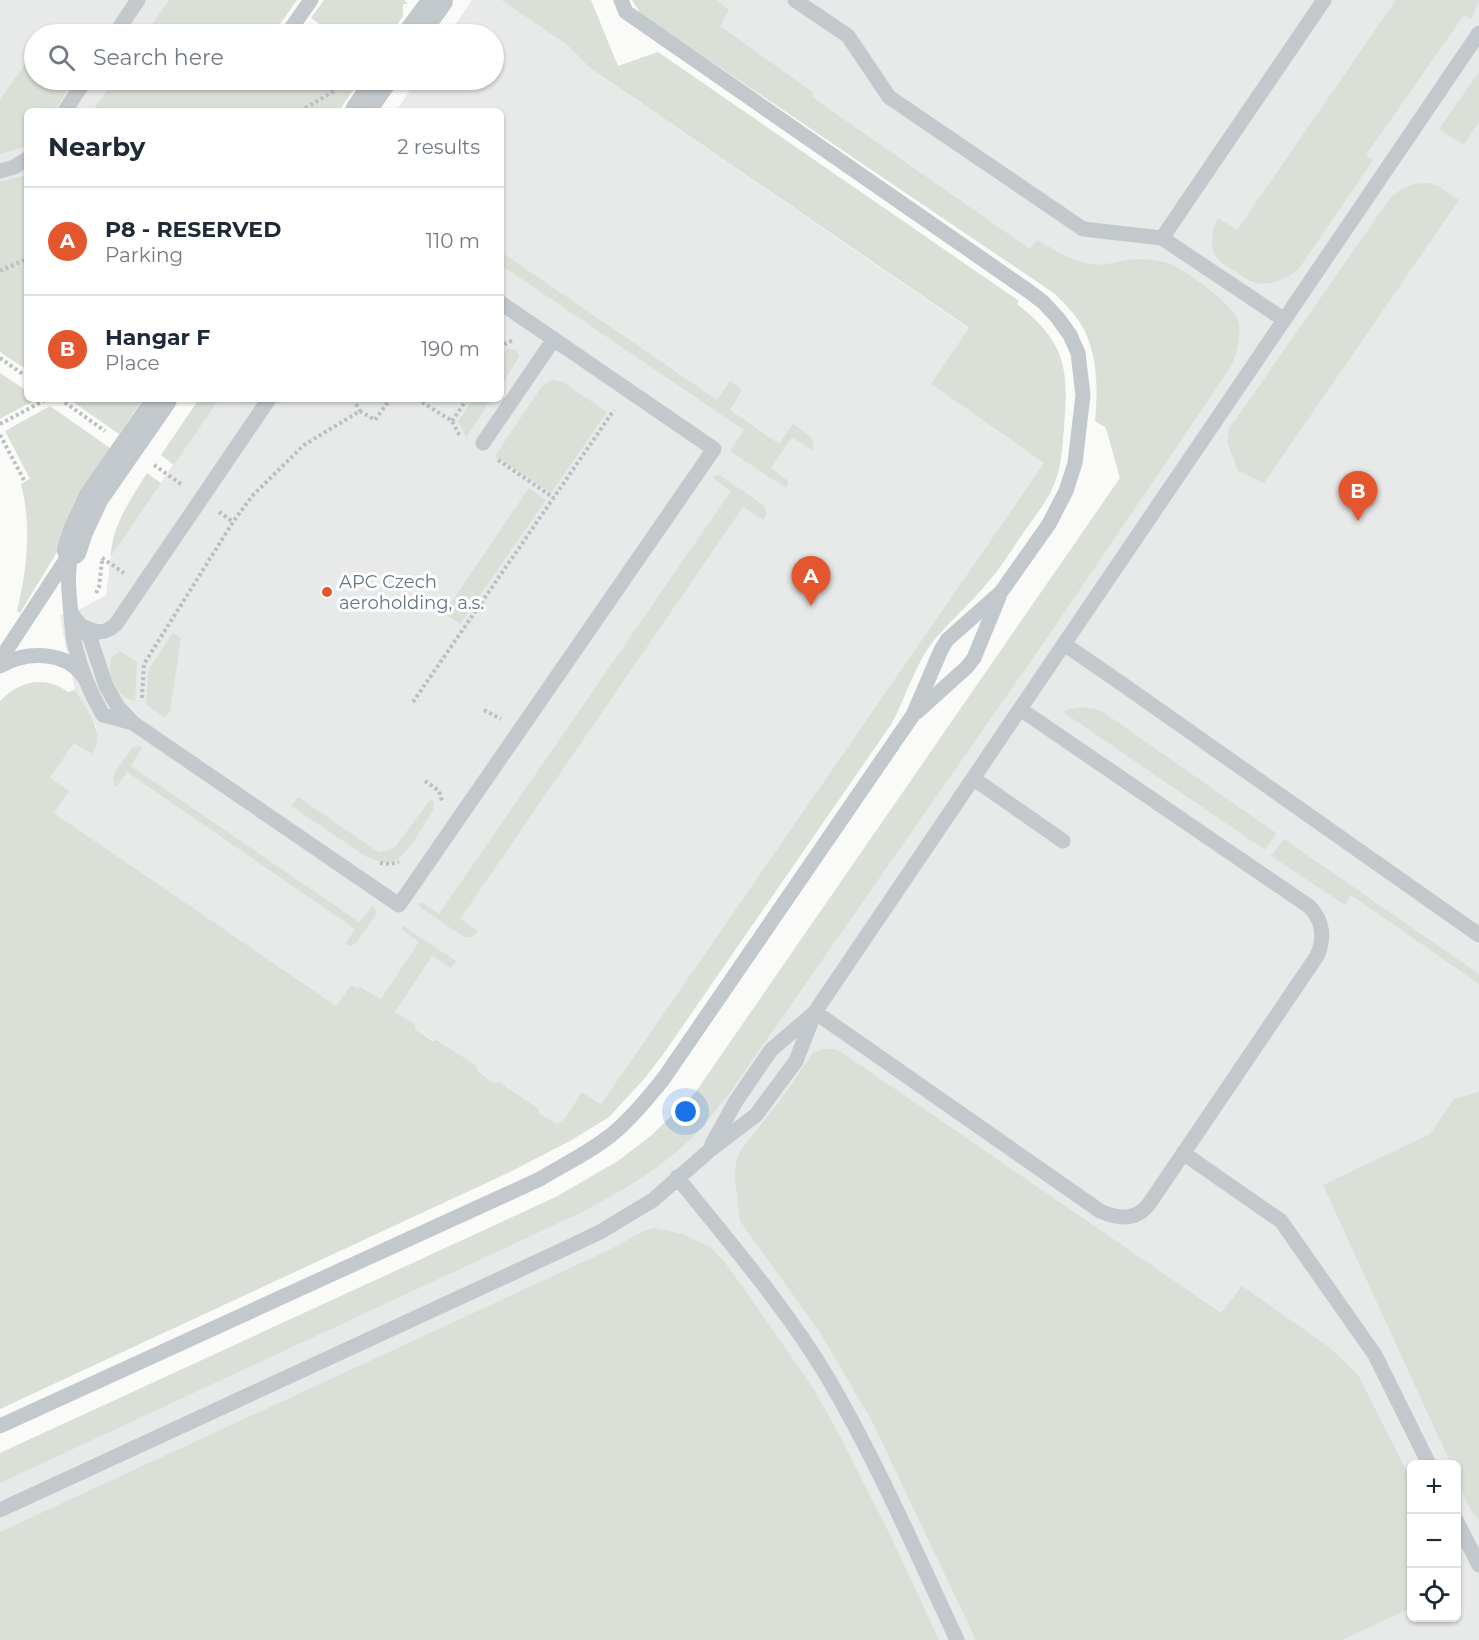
<!DOCTYPE html>
<html lang="en">
<head>
<meta charset="utf-8">
<style>
  :root { --surface:#fff; --page:#f6f6f7; --text:#1f2937; --muted:#747a83; --line:#e0e1e3; --accent:#e4572e }
  body { margin:0; font-family:Montserrat,sans-serif; background:var(--page); color:var(--text) }
  .controls { position:absolute; right:18px; bottom:18px; display:grid; overflow:hidden; border-radius:9px; box-shadow:0 2px 4px #0004 }
  .controls button { width:54px; height:54px; display:grid; place-items:center; padding:0; border:0; border-bottom:2px solid var(--line); background:var(--surface); color:var(--text); font:30px sans-serif }
  .you { position:absolute; left:686px; top:1112px; width:21px; height:21px; margin:-15px; border:4px solid #fff; border-radius:50%; background:#1a73e8; box-shadow:0 0 0 9px #1a73e833 }
  .badge { display:grid; place-items:center; width:39px; height:39px; border-radius:50%; background:var(--accent); color:#fff; font-size:20px; font-weight:700 }
  .pin { position:absolute; translate:-50% -50px; filter:drop-shadow(0 2px 3px #0008) }
  .pin::after { content:''; position:absolute; top:32px; width:21px; height:18px; background:inherit; clip-path:polygon(0 0,100% 0,50% 100%) }
  .list { margin:0; padding:0; list-style:none }
  h2 { display:flex; justify-content:space-between; align-items:center; height:78px; margin:0; padding:0 24px; font-size:26px }
  h2 small { font-size:20px; font-weight:400; color:var(--muted) }
  .list li { display:grid; grid-template-columns:39px 1fr auto; gap:18px; align-items:center; box-sizing:border-box; height:108px; padding:0 24px; border-top:2px solid var(--line) }
  .list b { display:block; font-size:22px; white-space:nowrap }
  .list p { margin:0; font-size:20px; white-space:nowrap; color:var(--muted) }
  .list em { font-size:20px; font-style:normal; color:var(--muted) }
  .icon { flex:none; width:33px; height:33px; fill:none; stroke:currentColor; stroke-width:2; stroke-linecap:round; stroke-linejoin:round }
  .map { position:relative; flex:none; width:1479px; height:1640px; overflow:hidden }
  .search { position:absolute; background:var(--surface); box-shadow:0 2px 4px #0004; left:24px; top:24px; width:480px; height:66px; display:flex; align-items:center; gap:15px; box-sizing:border-box; padding:0 21px; border-radius:33px; color:var(--muted); font-size:22px }
  .panel { position:absolute; background:var(--surface); box-shadow:0 2px 4px #0004; left:24px; top:108px; width:480px; height:294px; border-radius:9px }
  .map>svg:first-child { display:block }
  .built { fill:#e8e9e9; fill-rule:evenodd }
  .green { fill:#dadfd7 }
  .lines { fill:none; stroke-linecap:round; stroke-linejoin:round }
  .path { stroke:#bbbfc2; stroke-width:4; stroke-dasharray:3 3; stroke-linecap:butt }
  .lane { stroke:#c3c8cc; stroke-width:15 }
  .street { stroke:#c3c8cc; stroke-width:30 }
  .poi-dot { fill:#e4572e; stroke:#fff; stroke-width:2 }
  .labels { text-anchor:middle; dominant-baseline:central; stroke-width:6; stroke-linejoin:round; paint-order:stroke }
  .poi-label { font-size:18px; fill:#657683; stroke:#fff; text-anchor:start }
</style>
</head>
<body>
<div class="map">
<svg width="1479" height="1640" viewBox="0 0 1479 1640">
  <rect width="100%" height="100%" fill="#fafaf8"/>
  <!-- built -->
  <path class="built" d="M0,0H169L145,34H34V80H114L92,111H27V175L0,181Z
    M472,0H501L566,44L589,67L969,329L931,384L1044,463L601,1104L582,1092L564,1119L557,1124L539,1113L538,1108L499,1082L494,1083L477,1071L476,1066L415,1029V1024L395,1012L398,1007L383,997L381,999L361,986L358,990L351,985L336,1007L54,813L50,778L74,743L92,754L97,744L96,726L75,690L65,644L60,615L80,609L106,595L111,554L219,399H501V111H396L417,80H494V34H449Z
    M641,0H1479V1640H0V1453L556,1197L618,1161L652,1135L695,1093L1120,478L1106,428L1156,354ZM1412,1464H1456V1618H1412Z"/>
  <!-- green -->
  <path class="green" d="M169,0H297L273,34H145Z
    M324,0H404L408,4H403V16L391,34H329L330,32L311,18Z
    M501,0H591L618,66L658,52L1019,301L1017,304C1059,337 1069,361 1065,414C1063,437 1063,461 1055,482C1049,499 1037,514 1026,529C1014,546 1003,565 989,581C973,601 953,618 936,638C916,661 907,695 892,723L662,1056L644,1079L609,1117L570,1141L510,1172L0,1409V701C19,681 45,675 68,692L75,690C86,709 107,733 92,754L74,743L50,778L69,791L54,813L336,1006L351,985L358,989L360,986L381,999L419,942L401,929L403,926L456,961L451,968L432,956L395,1012L415,1024V1029L433,1041L436,1040L477,1066V1071L494,1083L499,1082L539,1109V1113L557,1124L564,1119L582,1092L601,1104L1044,463L931,384L969,328L589,67L566,44Z
    M632,0H717L729,10L720,26L814,93L812,97L1030,249L1037,240C1054,249 1071,262 1091,264C1107,267 1124,258 1140,259C1151,260 1162,260 1172,265C1187,271 1233,305 1238,320C1242,334 1237,351 1232,365L1049,635L728,1095C719,1105 711,1117 702,1127C668,1165 622,1191 578,1214L0,1483V1453L556,1197L618,1161L652,1135L695,1093L1120,478L1106,428L1095,421C1098,390 1098,354 1082,326C1075,314 1065,304 1055,294L641,14Z
    M1396,0H1479L1471,19L1464,15L1366,155L1373,160L1298,270C1286,278 1273,286 1258,283C1250,282 1244,277 1237,273C1232,269 1225,266 1221,262C1208,251 1211,232 1218,218L1237,230Z
    M34,51V80H70L63,98L54,111H27V144L21,148L0,154V100Z
    M1479,72V122L1464,145L1439,129Z
    M114,80H360L339,111H92Z
    M27,175V370L0,352V181Z
    M1428,183L1439,187L1459,200L1264,483L1238,471L1227,442L1229,429L1391,197C1403,187 1412,183 1428,183Z
    M501,252L717,400L730,381L742,390L730,410L779,444L793,424L810,436L814,444L812,450L792,437L771,468L788,481V484L786,488L730,451L744,430L501,265Z
    M507,349L516,350L519,357L501,386V357Z
    M0,373L27,391V399H37L0,419Z
    M552,380L563,382L607,412L551,493L495,456L542,386Z
    M69,399H143L119,434Z
    M199,399H219L174,465L161,455Z
    M473,399H492L466,437L458,421Z
    M50,406L110,448L65,539L20,613L17,611C27,569 32,527 21,484L30,479L5,431Z
    M147,473L161,483L111,556C111,527 132,497 147,473Z
    M715,475L721,476L762,504L766,509V515L763,520L743,507L460,919L478,931L472,937H464L421,908L419,904L421,902L439,914L731,491L714,479Z
    M529,488L546,500L460,624L444,613Z
    M173,633L181,638L170,711L165,718L146,704L148,672L150,667Z
    M119,652H121L137,662L135,701C116,699 98,662 119,652Z
    M1082,707L1096,709L1103,712L1276,833L1265,850L1063,712L1069,709Z
    M140,746L142,748L131,766L359,922L372,906L376,909V911L375,916L356,943L351,946L345,944L355,929L127,772L116,787L114,786L113,778L115,772L132,748Z
    M298,797L374,849L380,852L386,851L395,847L430,800H433L434,804L433,811C424,824 406,859 391,862C382,863 375,860 367,857L291,806Z
    M1284,839L1479,974V984L1351,895L1345,905L1271,856Z
    M824,1049H835L844,1054L1221,1313L1242,1286L1329,1347L1358,1375L1411,1480V1606L1406,1610L1342,1640H976L871,1419L819,1331L740,1221L735,1177L736,1163L740,1151L779,1102L813,1053Z
    M1479,1092V1520C1467,1506 1456,1483 1456,1464H1451L1323,1185L1430,1134L1454,1099Z
    M654,1228L683,1234L710,1247L723,1260L745,1290L815,1391L842,1440L892,1539L939,1640H0V1532L607,1251L644,1231Z"/>
  <g class="lines">
    <!-- path -->
    <path class="path" d="M300,111L336,90
      M0,271L27,259
      M501,350L506,343L514,340
      M0,358L27,377
      M60,399L105,431
      M353,399L360,411
      M417,399L452,421L459,434L462,436
      M452,421L467,399
      M0,424L47,399
      M0,435L24,480
      M498,460L554,498
      M154,465L182,485
      M219,512L233,522
      M102,558L124,573
      M96,593L99,587L102,561
      M142,698L144,664L233,522L253,495L304,445L360,411L375,420L390,399
      M413,702L614,410
      M484,710L501,719
      M425,781L439,791L442,801
      M380,863L390,864L399,862"/>
    <!-- lane -->
    <path class="lane" d="M795,0L848,36L889,97L1083,229L1162,238L1283,319
      M1479,33L1064,644L1125,686L1479,935
      M115,34L138,0
      M287,34L311,0
      M65,111L85,80
      M0,171L14,167L27,159
      M1162,238L1324,0
      M483,443L554,339
      M72,550C66,576 69,589 71,615C72,624 72,633 74,642C80,668 90,693 103,715L133,723
      M71,613L90,638L106,686L118,707L133,723L399,905L714,449L501,303
      M82,626C96,633 104,635 116,624L269,399
      M0,660L67,558
      M0,666C26,651 65,650 84,677
      M917,712L967,667L974,658L999,597
      M974,779L1063,841
      M815,1012L1100,1211C1118,1219 1136,1221 1149,1204L1317,956C1325,938 1323,921 1310,907L1020,709
      M712,1144L736,1101L771,1050L814,1013
      M1183,1153L1281,1221L1375,1355L1429,1464
      M677,1177C729,1242 785,1306 828,1378C877,1462 916,1552 957,1640
      M0,1426L540,1179C565,1164 594,1150 616,1131C634,1115 649,1097 664,1078L913,715L941,650L947,640L1001,592L1049,524L1066,491L1075,463L1083,395L1078,353L1070,335L1057,317L1043,302L1027,290L626,12L621,0
      M0,1510L558,1252L600,1232L653,1200L710,1150L756,1115L796,1061L815,1012L1064,644
      M1456,1520L1479,1565"/>
    <!-- street -->
    <path class="street" d="M413,34L438,0
      M360,111L382,80
      M72,550L78,531L94,497L162,399"/>
  </g>
  <!-- markers -->
  <circle class="poi-dot" cx="327" cy="592" r="6"/>
  <g class="labels">
    <!-- poi labels -->
    <g class="poi-label">
      <text x="339" y="582">APC Czech<tspan x="339" dy="21">aeroholding, a.s.</tspan></text>
    </g>
  </g>
</svg>
<div class="controls">
<button>+</button>
<button>−</button>
<button><svg class="icon" aria-label="locate" viewBox="0 0 24 24"><circle cx="12" cy="12" r="6"/><path d="M12 2v4M12 18v4M2 12h4M18 12h4"/></svg></button>
</div>
<div class="you"></div>
<div class="pin badge" style="left:811px;top:606px">A</div>
<div class="pin badge" style="left:1358px;top:521px">B</div>
<div class="search"><svg class="icon" aria-label="search" viewBox="0 0 24 24"><circle cx="10" cy="10" r="6"/><path d="M15 15l6 6"/></svg>Search here</div>
<section class="panel">
<h2>Nearby<small>2 results</small></h2>
<ul class="list">
<li><span class="badge">A</span><div><b>P8 - RESERVED</b><p>Parking</p></div><em>110 m</em></li>
<li><span class="badge">B</span><div><b>Hangar F</b><p>Place</p></div><em>190 m</em></li>
</ul>
</section>
</div>
</body>
</html>
